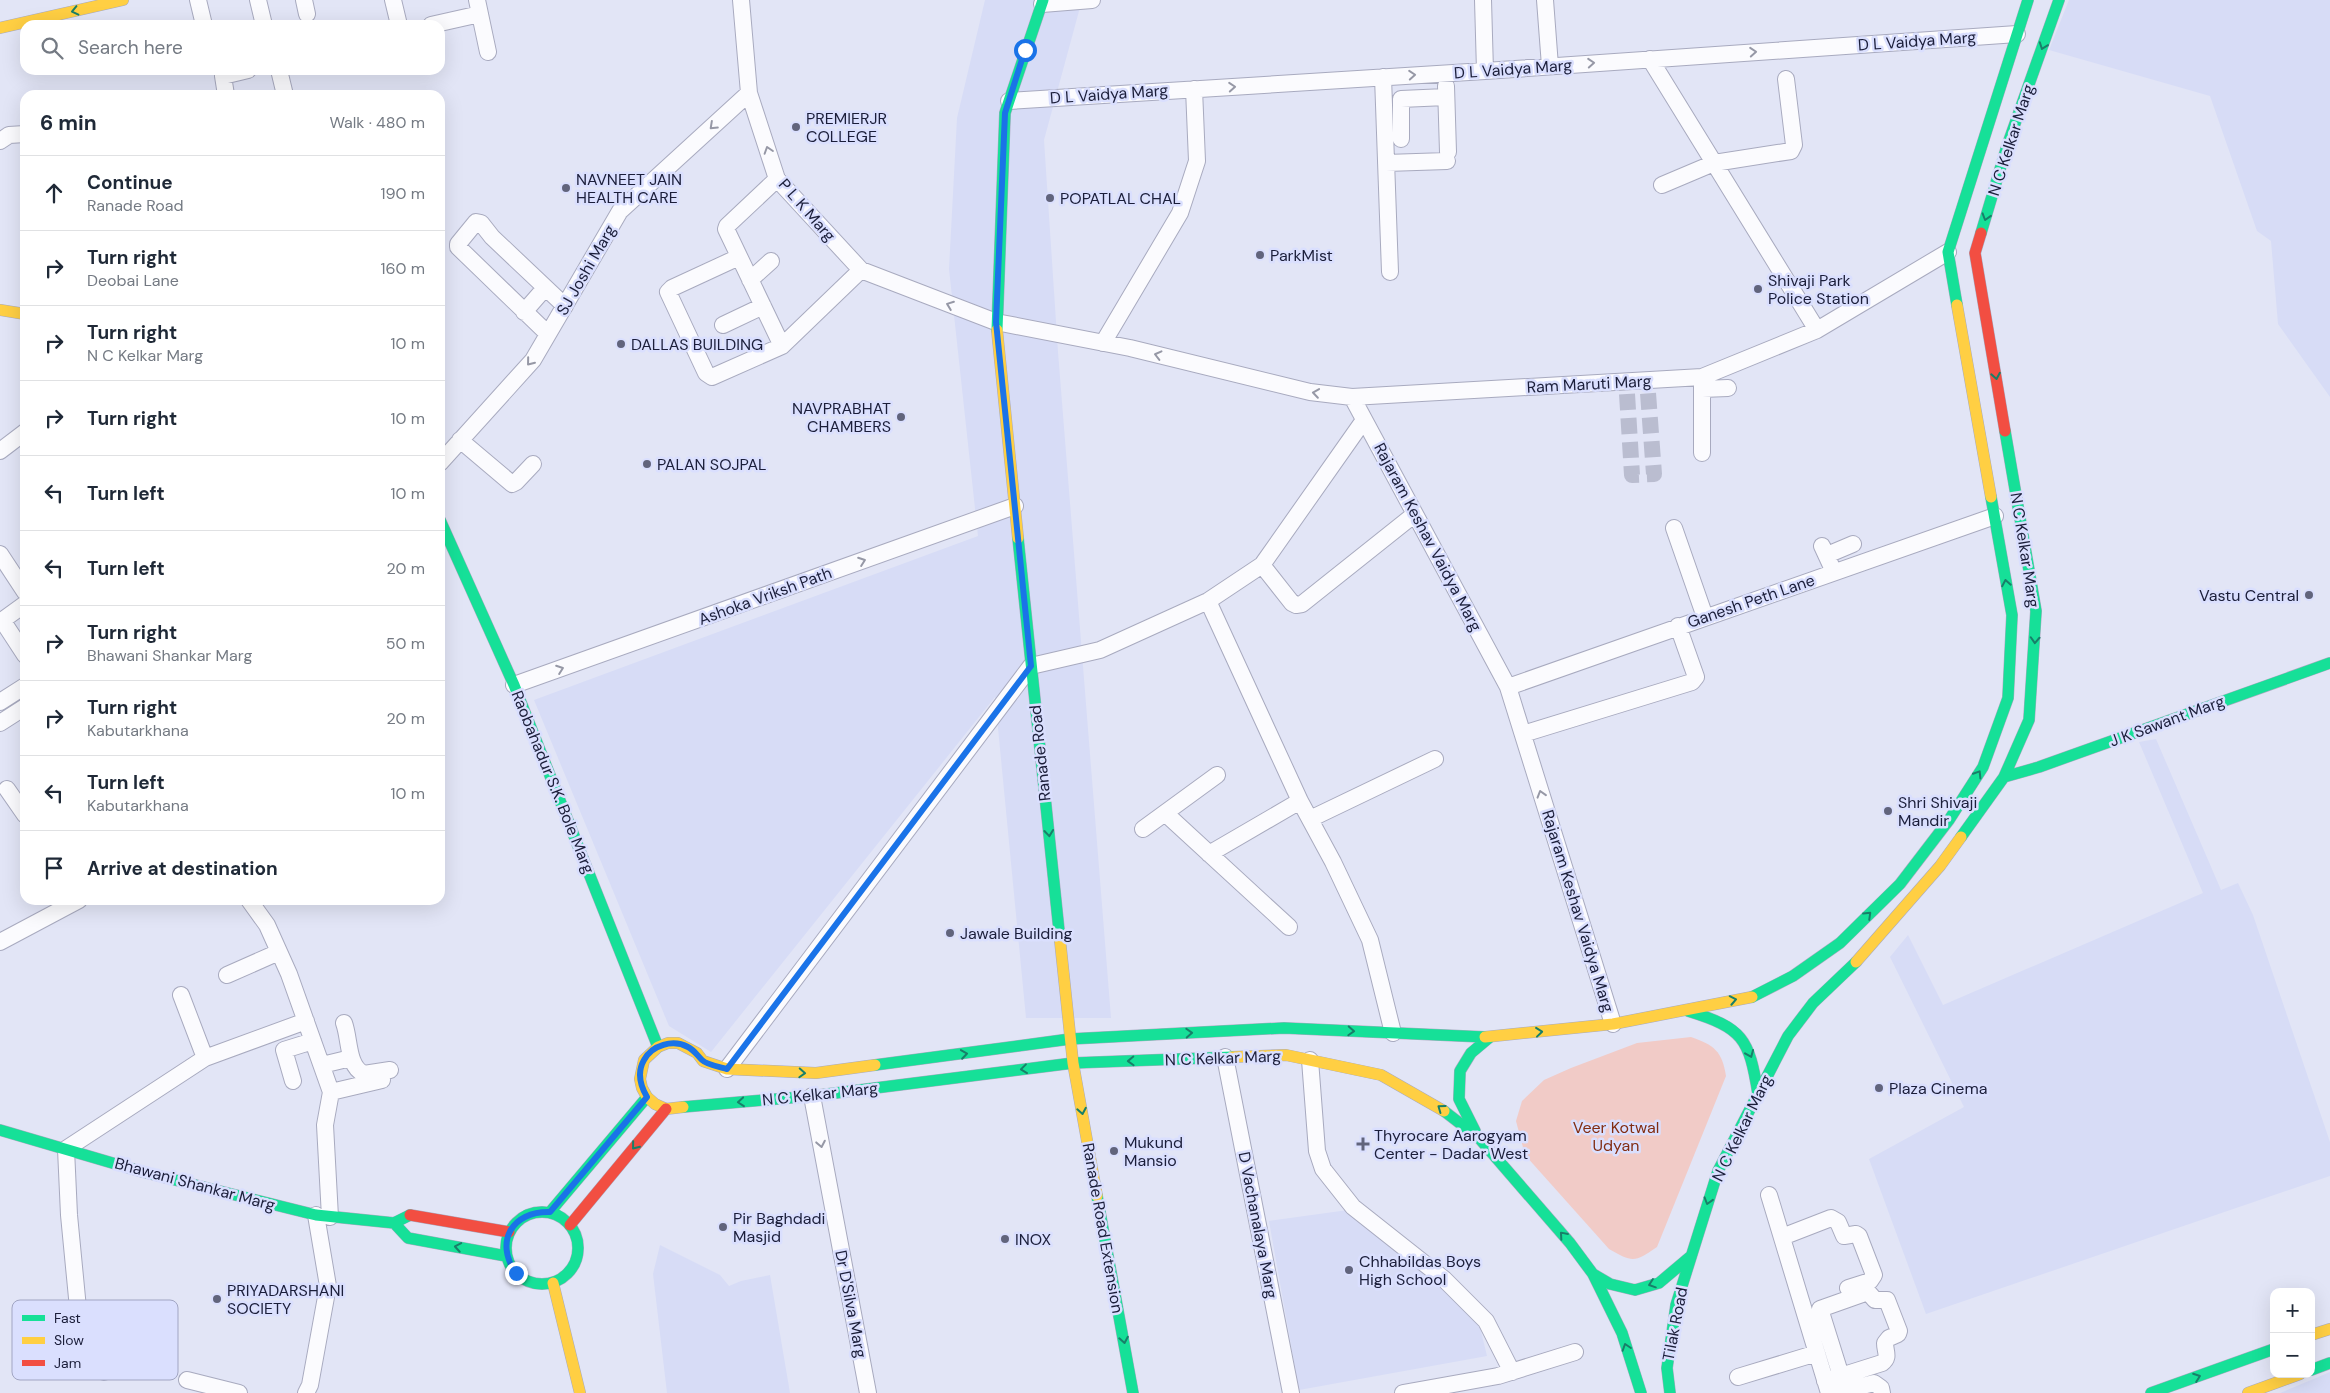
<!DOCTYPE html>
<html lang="en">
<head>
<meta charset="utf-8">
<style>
  :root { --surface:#fff; --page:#f2f2f3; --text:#1f2937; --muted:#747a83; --line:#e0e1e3 }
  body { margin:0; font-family:"DM Sans",sans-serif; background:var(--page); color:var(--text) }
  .controls { position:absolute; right:15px; bottom:15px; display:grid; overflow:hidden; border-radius:10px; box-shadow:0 5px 20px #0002 }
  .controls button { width:45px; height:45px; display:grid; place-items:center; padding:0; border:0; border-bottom:1px solid var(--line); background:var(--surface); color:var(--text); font:25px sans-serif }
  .stop { position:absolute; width:15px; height:15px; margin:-11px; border:4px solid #1a73e8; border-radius:50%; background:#fff }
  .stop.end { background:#1a73e8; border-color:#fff; box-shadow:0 1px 5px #0008 }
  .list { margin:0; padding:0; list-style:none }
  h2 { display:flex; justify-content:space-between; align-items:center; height:65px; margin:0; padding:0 20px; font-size:21px }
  h2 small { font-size:16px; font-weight:400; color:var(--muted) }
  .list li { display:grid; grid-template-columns:32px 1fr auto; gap:15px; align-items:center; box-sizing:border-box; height:75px; padding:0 20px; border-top:1px solid var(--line) }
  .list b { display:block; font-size:19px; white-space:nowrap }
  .list p { margin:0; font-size:16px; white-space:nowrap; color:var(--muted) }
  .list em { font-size:16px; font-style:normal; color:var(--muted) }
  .icon { flex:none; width:28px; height:28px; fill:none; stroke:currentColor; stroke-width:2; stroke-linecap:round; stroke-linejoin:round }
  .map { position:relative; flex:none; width:2330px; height:1393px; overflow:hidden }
  .search { position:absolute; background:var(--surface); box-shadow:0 5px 20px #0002; left:20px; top:20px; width:425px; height:55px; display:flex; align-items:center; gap:12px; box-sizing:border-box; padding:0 18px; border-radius:15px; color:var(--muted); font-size:19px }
  .panel { position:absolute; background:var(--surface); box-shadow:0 5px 20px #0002; left:20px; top:90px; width:425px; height:815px; border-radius:15px }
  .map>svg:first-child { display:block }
  .built { fill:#d7dcf6 }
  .green { fill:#f1cbc7 }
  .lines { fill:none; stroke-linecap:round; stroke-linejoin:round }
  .street-tunnel { stroke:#babdd0; stroke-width:16; stroke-dasharray:16 8; stroke-linecap:butt }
  .street-casing { stroke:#a8aabf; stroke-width:18 }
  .fast-casing { stroke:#a8aabf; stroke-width:12 }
  .slow-casing { stroke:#a8aabf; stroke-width:12 }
  .jam-casing { stroke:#a8aabf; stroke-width:12 }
  .street { stroke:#fbfbfe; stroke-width:16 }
  .fast { stroke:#16e098; stroke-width:11 }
  .slow { stroke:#ffcf43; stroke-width:11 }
  .jam { stroke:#f24e42; stroke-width:11 }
  .oneway { stroke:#187f69 }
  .oneway2 { stroke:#9698a6 }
  .route { stroke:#1a73e8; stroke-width:6 }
  .poi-dot { fill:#61647c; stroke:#dadffe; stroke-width:2 }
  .labels { text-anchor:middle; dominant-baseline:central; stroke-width:5; stroke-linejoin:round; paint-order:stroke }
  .street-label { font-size:16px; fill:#1b1e3a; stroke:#dadffe }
  .poi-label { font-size:16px; fill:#1b1e3a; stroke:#dadffe; text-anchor:start }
  .park-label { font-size:16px; fill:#822d12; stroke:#dadffe }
  .key { fill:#dadffe; stroke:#a1a5c3; stroke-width:1 }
  .key-label { font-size:14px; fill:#1b1e3a }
</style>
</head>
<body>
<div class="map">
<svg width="2330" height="1393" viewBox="0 0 2330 1393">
  <rect width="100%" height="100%" fill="#e2e5f6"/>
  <!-- built -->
  <path class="built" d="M985,0H1082L1044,140L1058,352L1111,1018H1026L995,697L711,1052L669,1026L534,700L978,536L949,269L957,118Z
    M2069,0H2330V397L2278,324L2271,241L2257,231L2210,96L2049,50Z
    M2156,739L2221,890L2238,883L2253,915L2330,1142V1176L1926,1314L1869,1159L1964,1107L1890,957L1908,935L1943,1005L2203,893L2139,742Z
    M1348,1210L1478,1319L1487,1356L1299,1390L1269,1221Z
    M660,1245L720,1275L729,1286L741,1281L770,1275L790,1393H667L653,1274Z
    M2330,1372V1393H2280Z"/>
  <!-- green -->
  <path class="green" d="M1691,1037C1714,1045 1722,1051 1726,1076L1657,1247C1635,1262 1633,1263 1609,1249L1525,1155L1516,1121L1522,1101L1544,1080L1571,1068L1637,1043Z"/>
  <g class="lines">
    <!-- street-tunnel -->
    <path class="street-tunnel" d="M1627,394L1632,475L1654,474L1648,393"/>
    <defs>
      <path id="street" d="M198,0L204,25
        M258,0L264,25
        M304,0L307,14
        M393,0L399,25
        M477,0L488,52
        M741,0L749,93L777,179L861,270L996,322L1130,348L1310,392L1352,397L1508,687L1613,1024
        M1483,0L1485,71
        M1545,0L1550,66
        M1042,4L1092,0
        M431,25L480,14
        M1650,59L1817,330
        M279,70L285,95
        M1383,77L1390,272
        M1446,86L1448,152
        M226,95L223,76L248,70
        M1009,101L1485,71L2017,34
        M1401,139V99L1446,97
        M0,141L9,135L25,134
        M1386,163L1447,161
        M777,179L727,226L726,229L782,346
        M1662,185L1714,163L1791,151L1794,145L1786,79
        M739,257L672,288L668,292L706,373L712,377L782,346L861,270
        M750,280L771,261
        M524,312L545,288
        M723,325L763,306
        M548,334L458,247V244L476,222L481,223L492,237L565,306
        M1103,343L1180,213L1197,161L1194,89
        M1702,377V453
        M1702,389L1728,388
        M1352,397L1702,377L1817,330L1948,252
        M460,440L512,484L516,482L533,464
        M0,451L25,432
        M440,463L533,360L620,211L749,93
        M1674,528L1705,617
        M1822,546L1834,572
        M0,554L25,592
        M1827,555L1853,544
        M1262,565L1292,603L1296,605L1302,604L1415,514
        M1208,601L1300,801L1333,862L1370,940L1393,1033
        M2,620L25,655
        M0,622L25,604
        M514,685L1015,506
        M1508,687L1995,516
        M0,702L25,686
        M0,723L25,707
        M1523,734L1692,682L1696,677L1678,626
        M7,789L25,815
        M1165,813L1289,927
        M1310,819L1435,759
        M1143,829L1217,775
        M1209,854L1300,801
        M249,900L267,925L289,974L331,1092L325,1125L330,1217
        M0,942L79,900
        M227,975L279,952
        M181,995L205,1058
        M344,1023C350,1039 347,1066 364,1074L390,1070
        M1225,1057L1291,1393
        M1310,1060L1317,1151L1323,1169L1353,1207L1444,1279L1486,1321L1512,1372
        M322,1065L351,1058
        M727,1069L1031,666L1100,650L1208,601L1262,565L1364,420
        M293,1081L284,1050L313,1041
        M331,1092L382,1080
        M812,1096L868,1393
        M1769,1195L1829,1393
        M1782,1237L1831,1218L1838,1222L1844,1236L1856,1234L1859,1236L1874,1275L1870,1281L1848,1288
        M104,1372L91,1358L80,1329L69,1215L66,1149L205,1058L306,1021
        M1738,1377L1817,1353
        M187,1380L239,1393
        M1825,1381L1882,1363C1890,1357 1885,1352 1885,1343L1889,1338L1898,1334L1899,1331L1887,1300H1875L1868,1292L1820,1309L1841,1376
        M306,1393L310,1385L328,1286L316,1215
        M1403,1393L1498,1376L1575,1352
        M1835,1393L1874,1383L1881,1388L1882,1393"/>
      <path id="fast" d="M1981,233L2007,146L2059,0
        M1957,305L1948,252L2028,0
        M997,330L1005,113L1043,0
        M440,520L514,685L658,1047
        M1018,538L1060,940
        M2004,777L2039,767L2330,663
        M1961,837L2004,777L2029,720L2036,611L2005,431
        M1752,997L1793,976L1840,943L1900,884L1949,820L1983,767L2008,698L2012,615L1991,497
        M1688,1011C1743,1028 1749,1038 1758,1094
        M875,1065L1070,1039L1284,1028L1485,1037
        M683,1107L812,1096L1073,1063L1232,1057
        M1444,1111L1479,1138L1570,1243L1593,1274L1610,1284L1635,1290L1659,1283L1691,1256
        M0,1130L143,1172L316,1215L394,1223L410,1215
        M1475,1131L1459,1099L1460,1071L1471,1053L1490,1037
        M1097,1196L1133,1393
        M506 1248a36 36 0 1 1 72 0a36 36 0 1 1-72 0Z
        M550,1212L647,1097
        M394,1223L408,1238L506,1256
        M1593,1274L1622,1333L1641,1393
        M2311,1370L2330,1363
        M1670,1393L1667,1368L1676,1305L1718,1171L1788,1036L1813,1003L1856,962
        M2151,1393L2274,1349"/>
      <path id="slow" d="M0,28L123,0
        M1957,305L1991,497
        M0,310L25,314
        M997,330L1018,538
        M1060,940L1073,1063L1097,1196
        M1856,962L1940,866L1961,837
        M1485,1037L1613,1024L1752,997
        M1232,1057L1286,1055L1381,1075L1444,1111
        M683,1107L666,1109L655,1104L647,1097L642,1088L640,1079L644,1060L658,1047L668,1043H678L697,1053L703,1061L727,1069L816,1073L875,1065
        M553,1283L580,1393
        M2311,1335L2330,1329
        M2248,1393L2300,1374"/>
      <path id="jam" d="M1981,233L1975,253L2005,431
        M410,1215L509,1232
        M570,1225L666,1109"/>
    </defs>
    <!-- street casing -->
    <use href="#street" class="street-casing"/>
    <!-- fast casing -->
    <use href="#fast" class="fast-casing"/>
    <!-- slow casing -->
    <use href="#slow" class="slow-casing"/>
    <!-- jam casing -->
    <use href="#jam" class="jam-casing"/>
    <!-- street -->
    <use href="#street" class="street"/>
    <!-- fast -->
    <use href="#fast" class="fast"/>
    <!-- slow -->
    <use href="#slow" class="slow"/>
    <!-- jam -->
    <use href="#jam" class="jam"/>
  </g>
  <!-- one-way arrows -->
  <defs><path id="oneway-chevron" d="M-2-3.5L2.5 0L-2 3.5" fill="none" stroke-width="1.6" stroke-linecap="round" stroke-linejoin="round" transform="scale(1.25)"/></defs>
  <g class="oneway">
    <use href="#oneway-chevron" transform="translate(75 11) rotate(167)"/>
    <use href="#oneway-chevron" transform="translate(2043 46) rotate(110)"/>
    <use href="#oneway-chevron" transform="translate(1986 217) rotate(107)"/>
    <use href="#oneway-chevron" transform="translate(1996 376) rotate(80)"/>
    <use href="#oneway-chevron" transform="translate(2006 583) rotate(-100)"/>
    <use href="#oneway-chevron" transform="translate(2035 640) rotate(93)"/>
    <use href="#oneway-chevron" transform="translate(1978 774) rotate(-58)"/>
    <use href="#oneway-chevron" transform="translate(1049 833) rotate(84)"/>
    <use href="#oneway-chevron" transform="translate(1868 915) rotate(-44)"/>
    <use href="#oneway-chevron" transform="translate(1733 1000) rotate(-11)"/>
    <use href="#oneway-chevron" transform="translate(1351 1031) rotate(3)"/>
    <use href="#oneway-chevron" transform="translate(1539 1032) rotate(-6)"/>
    <use href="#oneway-chevron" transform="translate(1189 1033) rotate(-3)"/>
    <use href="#oneway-chevron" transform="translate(964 1054) rotate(-8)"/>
    <use href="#oneway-chevron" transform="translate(1750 1054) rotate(67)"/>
    <use href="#oneway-chevron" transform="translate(1131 1061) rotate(178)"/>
    <use href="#oneway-chevron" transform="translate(1024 1069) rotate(173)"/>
    <use href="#oneway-chevron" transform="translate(802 1073) rotate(3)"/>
    <use href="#oneway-chevron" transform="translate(741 1102) rotate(175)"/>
    <use href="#oneway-chevron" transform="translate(1441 1108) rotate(-144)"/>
    <use href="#oneway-chevron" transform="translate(1082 1111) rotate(80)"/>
    <use href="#oneway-chevron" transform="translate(635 1146) rotate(129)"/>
    <use href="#oneway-chevron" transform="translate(1708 1201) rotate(107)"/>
    <use href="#oneway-chevron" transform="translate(1563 1235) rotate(-131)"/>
    <use href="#oneway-chevron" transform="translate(458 1247) rotate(-170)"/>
    <use href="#oneway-chevron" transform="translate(1652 1284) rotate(161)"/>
    <use href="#oneway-chevron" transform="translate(1124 1340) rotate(80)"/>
    <use href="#oneway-chevron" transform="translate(1626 1347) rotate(-108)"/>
    <use href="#oneway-chevron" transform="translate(2197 1377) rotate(-20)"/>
  </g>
  <g class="oneway2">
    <use href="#oneway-chevron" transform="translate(1753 52) rotate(-4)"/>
    <use href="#oneway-chevron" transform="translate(1591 63) rotate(-4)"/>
    <use href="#oneway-chevron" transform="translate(1412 75) rotate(-4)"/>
    <use href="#oneway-chevron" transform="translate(1232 87) rotate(-4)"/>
    <use href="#oneway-chevron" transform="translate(713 126) rotate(137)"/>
    <use href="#oneway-chevron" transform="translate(768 150) rotate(-108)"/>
    <use href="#oneway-chevron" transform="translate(950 305) rotate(-159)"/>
    <use href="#oneway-chevron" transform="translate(1158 355) rotate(-166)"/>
    <use href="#oneway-chevron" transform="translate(530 362) rotate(129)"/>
    <use href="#oneway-chevron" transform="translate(1316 393) rotate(-172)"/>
    <use href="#oneway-chevron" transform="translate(862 561) rotate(-20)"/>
    <use href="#oneway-chevron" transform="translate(560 669) rotate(-20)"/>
    <use href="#oneway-chevron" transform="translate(1541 794) rotate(-107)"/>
    <use href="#oneway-chevron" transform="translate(821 1144) rotate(79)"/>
  </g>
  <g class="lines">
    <!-- route -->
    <path class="route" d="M516,1273C494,1242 512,1211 550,1212L647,1097C640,1085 637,1072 644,1060C652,1045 673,1039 688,1047C694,1050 697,1055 702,1060C707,1065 720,1067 727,1069L1031,666L996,322L1005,113L1025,50"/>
  </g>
  <!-- markers -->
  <g class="poi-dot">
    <circle cx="796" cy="127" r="5"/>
    <circle cx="566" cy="188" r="5"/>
    <circle cx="1050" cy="198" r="5"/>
    <circle cx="1260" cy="255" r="5"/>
    <circle cx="1758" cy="289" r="5"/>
    <circle cx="621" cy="344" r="5"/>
    <circle cx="901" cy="417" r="5"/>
    <circle cx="647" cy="464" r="5"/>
    <circle cx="2309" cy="595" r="5"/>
    <circle cx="1888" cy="811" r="5"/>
    <circle cx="950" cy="933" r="5"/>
    <circle cx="1879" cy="1088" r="5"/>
    <path d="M1360.5 1136.5h5v5h5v5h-5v5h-5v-5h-5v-5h5z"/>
    <circle cx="1114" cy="1151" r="5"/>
    <circle cx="723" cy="1227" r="5"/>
    <circle cx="1005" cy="1239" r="5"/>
    <circle cx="1349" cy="1270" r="5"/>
    <circle cx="217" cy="1299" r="5"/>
  </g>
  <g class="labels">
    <!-- street labels -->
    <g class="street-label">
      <text transform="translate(1917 41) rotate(-4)">D L Vaidya Marg</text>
      <text transform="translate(1513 69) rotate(-4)">D L Vaidya Marg</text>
      <text transform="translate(1109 94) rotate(-4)">D L Vaidya Marg</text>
      <text transform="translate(2011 140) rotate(-72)">N C Kelkar Marg</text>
      <text transform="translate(807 210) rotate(49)">P L K Marg</text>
      <text transform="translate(586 270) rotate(-60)">SJ Joshi Marg</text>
      <text transform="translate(1589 384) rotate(-3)">Ram Maruti Marg</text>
      <text transform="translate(1428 537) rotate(62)">Rajaram Keshav Vaidya Marg</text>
      <text transform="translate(2025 550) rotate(81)">N C Kelkar Marg</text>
      <text transform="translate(765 596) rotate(-20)">Ashoka Vriksh Path</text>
      <text transform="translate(1751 601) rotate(-19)">Ganesh Peth Lane</text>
      <text transform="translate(2167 721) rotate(-20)">J K Sawant Marg</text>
      <text transform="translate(1040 753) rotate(-96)">Ranade Road</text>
      <text transform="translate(553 782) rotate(68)">Raobahadur S.K. Bole Marg</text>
      <text transform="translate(1578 911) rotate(73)">Rajaram Keshav Vaidya Marg</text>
      <text transform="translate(1223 1058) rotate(-2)">N C Kelkar Marg</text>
      <text transform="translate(820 1094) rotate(-6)">N C Kelkar Marg</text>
      <text transform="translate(1742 1128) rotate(-64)">N C Kelkar Marg</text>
      <text transform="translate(195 1184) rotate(15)">Bhawani Shankar Marg</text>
      <text transform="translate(1258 1225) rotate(79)">D Vachanalaya Marg</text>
      <text transform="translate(1103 1228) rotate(80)">Ranade Road Extension</text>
      <text transform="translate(851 1304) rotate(79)">Dr D'Silva Marg</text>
      <text transform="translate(1675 1324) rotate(-79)">Tilak Road</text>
    </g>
    <!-- poi labels -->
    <g class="poi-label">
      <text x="806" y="118">PREMIERJR<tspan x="806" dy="18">COLLEGE</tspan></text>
      <text x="576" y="179">NAVNEET JAIN<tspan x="576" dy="18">HEALTH CARE</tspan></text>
      <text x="1060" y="198">POPATLAL CHAL</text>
      <text x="1270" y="255">ParkMist</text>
      <text x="1768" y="280">Shivaji Park<tspan x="1768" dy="18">Police Station</tspan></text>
      <text x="631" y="344">DALLAS BUILDING</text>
      <text x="891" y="408" text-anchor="end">NAVPRABHAT<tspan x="891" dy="18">CHAMBERS</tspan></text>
      <text x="657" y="464">PALAN SOJPAL</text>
      <text x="2299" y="595" text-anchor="end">Vastu Central</text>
      <text x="1898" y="802">Shri Shivaji<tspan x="1898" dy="18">Mandir</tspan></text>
      <text x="960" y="933">Jawale Building</text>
      <text x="1889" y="1088">Plaza Cinema</text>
      <text x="1374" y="1135">Thyrocare Aarogyam<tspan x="1374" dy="18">Center - Dadar West</tspan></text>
      <text x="1124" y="1142">Mukund<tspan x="1124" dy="18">Mansio</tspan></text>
      <text x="733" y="1218">Pir Baghdadi<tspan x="733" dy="18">Masjid</tspan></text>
      <text x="1015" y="1239">INOX</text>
      <text x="1359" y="1261">Chhabildas Boys<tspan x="1359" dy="18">High School</tspan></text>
      <text x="227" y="1290">PRIYADARSHANI<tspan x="227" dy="18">SOCIETY</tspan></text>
    </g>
    <!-- park labels -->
    <g class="park-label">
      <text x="1616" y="1127">Veer Kotwal<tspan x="1616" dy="18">Udyan</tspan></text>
    </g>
  </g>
  <!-- legend -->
  <rect x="12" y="1300" width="166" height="80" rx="8" class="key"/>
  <rect x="22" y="1315" width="23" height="6" fill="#16e098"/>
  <rect x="22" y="1337" width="23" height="7" fill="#ffcf43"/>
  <rect x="22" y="1360" width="23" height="6" fill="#f24e42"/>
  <g class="key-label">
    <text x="54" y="1323">Fast</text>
    <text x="54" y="1345">Slow</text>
    <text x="54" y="1368">Jam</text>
  </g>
</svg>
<div class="controls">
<button>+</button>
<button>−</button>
</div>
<div class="stop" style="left:1025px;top:50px"></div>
<div class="stop end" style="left:516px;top:1273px"></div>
<div class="search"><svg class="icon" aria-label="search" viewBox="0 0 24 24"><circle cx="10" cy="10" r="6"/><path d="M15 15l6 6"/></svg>Search here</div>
<section class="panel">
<h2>6 min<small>Walk · 480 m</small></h2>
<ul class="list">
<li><svg class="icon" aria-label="ahead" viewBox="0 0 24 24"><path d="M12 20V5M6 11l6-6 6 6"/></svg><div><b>Continue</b><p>Ranade Road</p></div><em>190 m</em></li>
<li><svg class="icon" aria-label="right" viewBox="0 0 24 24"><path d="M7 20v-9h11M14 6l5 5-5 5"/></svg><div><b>Turn right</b><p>Deobai Lane</p></div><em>160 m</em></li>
<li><svg class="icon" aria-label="right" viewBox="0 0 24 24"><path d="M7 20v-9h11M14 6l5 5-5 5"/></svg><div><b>Turn right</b><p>N C Kelkar Marg</p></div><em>10 m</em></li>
<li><svg class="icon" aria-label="right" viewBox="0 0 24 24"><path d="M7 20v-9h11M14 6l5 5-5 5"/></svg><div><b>Turn right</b></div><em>10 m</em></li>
<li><svg class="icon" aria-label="left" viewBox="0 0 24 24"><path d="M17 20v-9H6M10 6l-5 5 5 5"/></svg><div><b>Turn left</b></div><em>10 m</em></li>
<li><svg class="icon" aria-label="left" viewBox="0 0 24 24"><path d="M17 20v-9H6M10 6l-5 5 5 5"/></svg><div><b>Turn left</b></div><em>20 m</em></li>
<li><svg class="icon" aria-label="right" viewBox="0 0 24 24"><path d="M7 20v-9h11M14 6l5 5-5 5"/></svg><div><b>Turn right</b><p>Bhawani Shankar Marg</p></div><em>50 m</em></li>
<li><svg class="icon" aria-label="right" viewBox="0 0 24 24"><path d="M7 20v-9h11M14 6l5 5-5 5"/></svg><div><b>Turn right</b><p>Kabutarkhana</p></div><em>20 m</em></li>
<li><svg class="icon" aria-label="left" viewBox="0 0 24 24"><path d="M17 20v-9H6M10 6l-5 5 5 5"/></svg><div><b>Turn left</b><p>Kabutarkhana</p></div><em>10 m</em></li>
<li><svg class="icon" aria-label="arrive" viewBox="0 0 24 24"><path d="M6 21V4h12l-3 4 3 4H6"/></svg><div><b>Arrive at destination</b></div></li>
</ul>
</section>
</div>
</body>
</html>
